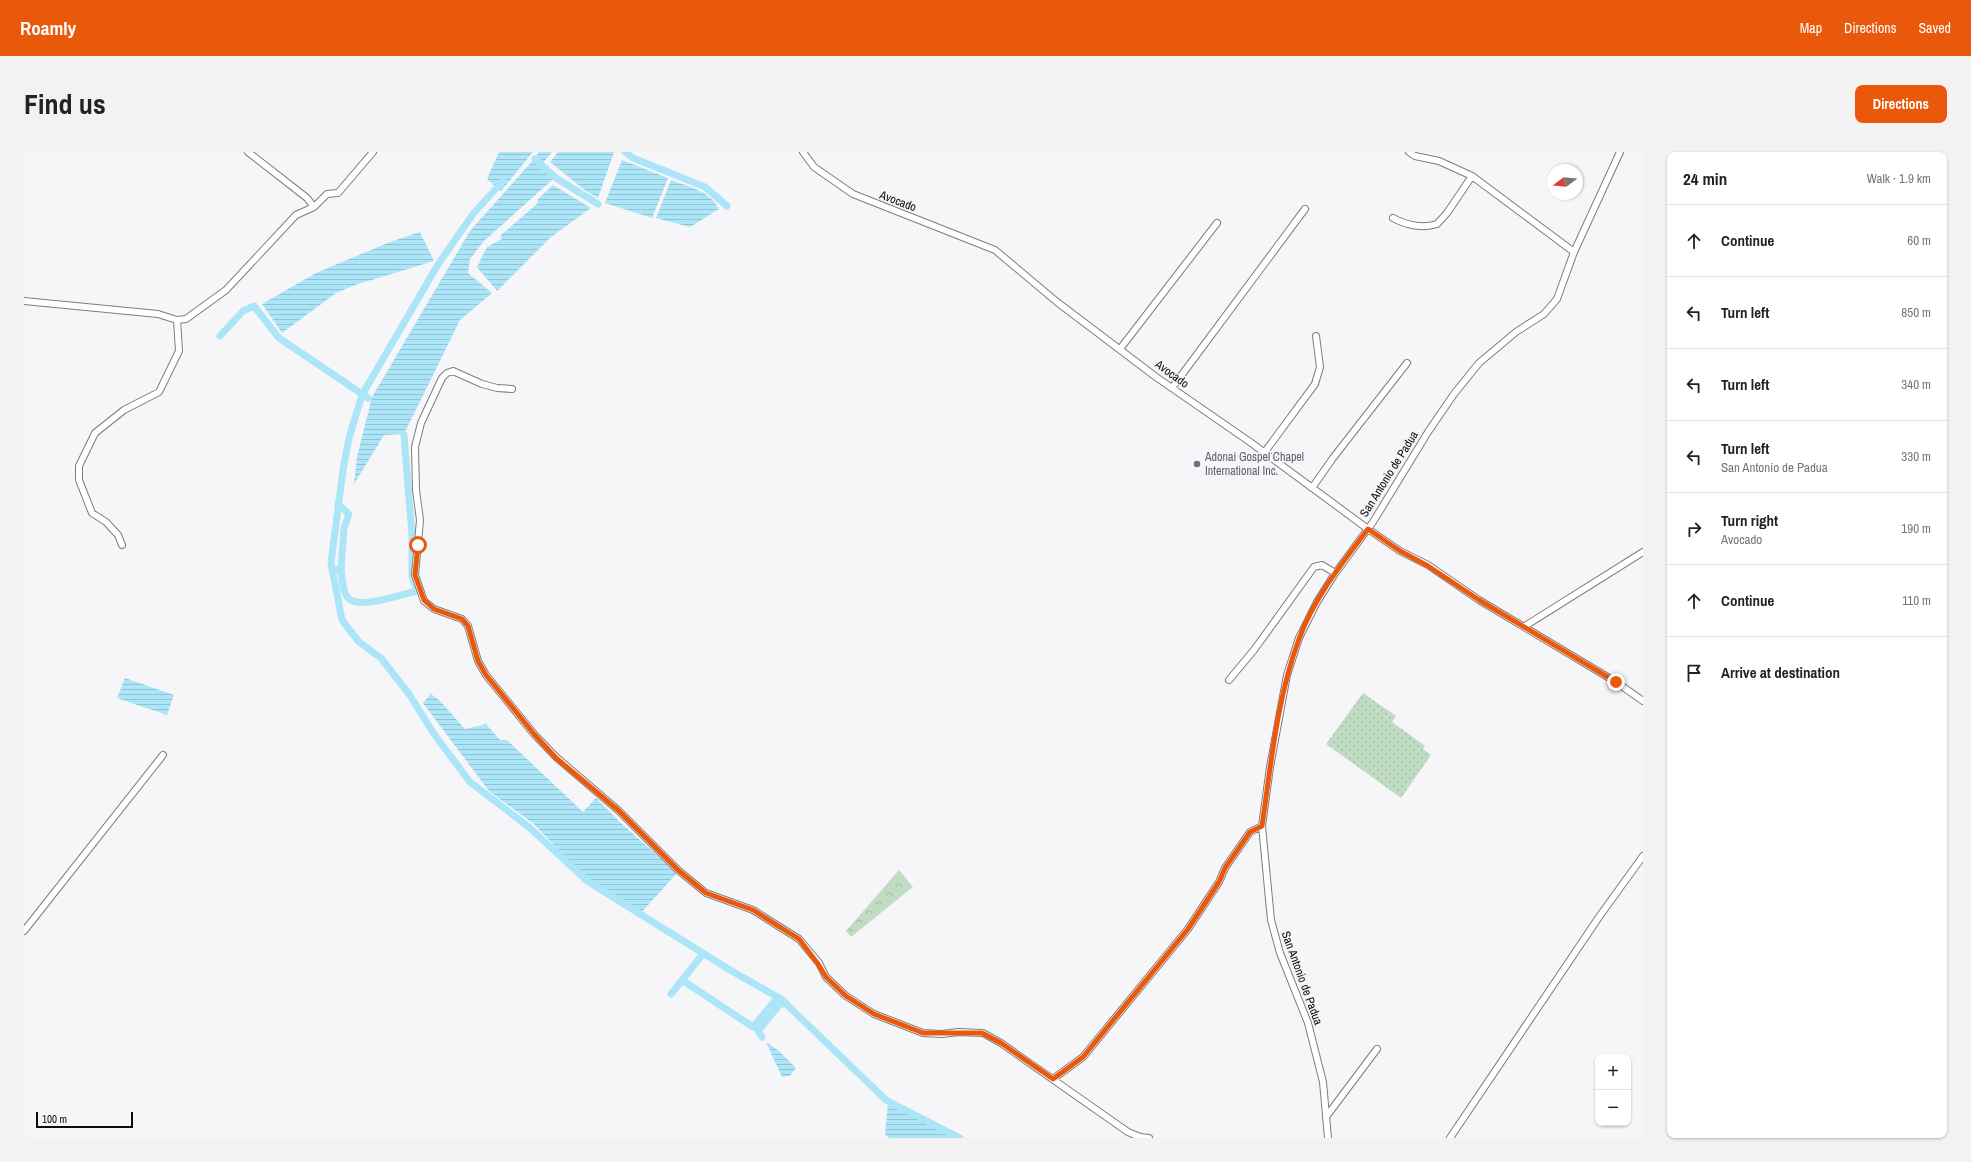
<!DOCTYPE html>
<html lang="en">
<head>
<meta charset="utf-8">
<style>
  :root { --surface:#fff; --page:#f2f2f2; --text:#222; --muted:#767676; --line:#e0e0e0; --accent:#ea580c }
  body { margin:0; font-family:"Archivo Narrow",sans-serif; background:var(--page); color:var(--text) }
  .controls { position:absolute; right:12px; bottom:12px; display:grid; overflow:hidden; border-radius:8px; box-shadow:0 1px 3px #0004 }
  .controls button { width:36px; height:36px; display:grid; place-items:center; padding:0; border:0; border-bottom:1px solid var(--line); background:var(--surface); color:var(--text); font:20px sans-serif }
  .compass { position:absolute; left:1523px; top:12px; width:36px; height:36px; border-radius:50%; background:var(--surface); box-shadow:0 1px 3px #0004; rotate:254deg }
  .scale { position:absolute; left:12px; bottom:10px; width:97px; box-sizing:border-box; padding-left:4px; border:2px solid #0d0d0e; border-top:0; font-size:11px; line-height:14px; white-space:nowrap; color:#0d0d0e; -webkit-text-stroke:3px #f6f6f9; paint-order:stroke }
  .stop { position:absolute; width:12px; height:12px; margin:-9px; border:3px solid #ea580c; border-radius:50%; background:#fff }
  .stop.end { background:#ea580c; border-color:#fff; box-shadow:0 1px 4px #0008 }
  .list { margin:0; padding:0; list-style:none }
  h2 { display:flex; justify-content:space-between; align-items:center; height:52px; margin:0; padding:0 16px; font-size:17px }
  h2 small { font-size:13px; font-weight:400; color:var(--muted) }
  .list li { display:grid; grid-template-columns:26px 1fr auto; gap:12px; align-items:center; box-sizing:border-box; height:72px; padding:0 16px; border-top:1px solid var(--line) }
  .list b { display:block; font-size:15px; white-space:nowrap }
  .list p { margin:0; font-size:13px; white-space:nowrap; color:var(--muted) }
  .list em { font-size:13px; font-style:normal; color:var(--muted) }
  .icon { flex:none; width:22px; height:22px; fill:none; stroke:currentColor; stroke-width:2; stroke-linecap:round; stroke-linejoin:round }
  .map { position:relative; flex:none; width:1619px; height:986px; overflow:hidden; border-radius:8px }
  header { display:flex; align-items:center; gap:24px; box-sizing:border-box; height:56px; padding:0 20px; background:var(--accent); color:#fff }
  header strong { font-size:19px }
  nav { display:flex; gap:22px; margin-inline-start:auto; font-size:14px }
  .intro { display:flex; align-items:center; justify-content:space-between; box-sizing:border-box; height:96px; padding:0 24px }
  h1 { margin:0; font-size:28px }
  .button { padding:10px 18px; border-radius:8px; background:var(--accent); color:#fff; font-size:14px; font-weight:700 }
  main { display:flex; gap:24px; padding:0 24px }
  aside { flex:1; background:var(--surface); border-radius:8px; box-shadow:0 1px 3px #0004 }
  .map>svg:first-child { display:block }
  .grass { fill:url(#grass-dots) }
  .forest { fill:url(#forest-crowns) }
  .water { fill:url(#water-rules) }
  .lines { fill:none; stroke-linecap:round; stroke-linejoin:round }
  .canal { stroke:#abe5f7; stroke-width:7 }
  .minor-casing { stroke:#7d7d80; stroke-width:8 }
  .minor { stroke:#fff; stroke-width:6 }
  .route { stroke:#ea580c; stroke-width:5 }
  .worship-dot { fill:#6b7280; stroke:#f6f6f9; stroke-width:1.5 }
  .labels { text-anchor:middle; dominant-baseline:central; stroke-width:3; stroke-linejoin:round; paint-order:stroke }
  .street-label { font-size:12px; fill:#0d0d0e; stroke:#f6f6f9 }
  .worship-label { font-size:12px; fill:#5b616d; stroke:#f6f6f9; text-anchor:start }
</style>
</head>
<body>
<header>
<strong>Roamly</strong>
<nav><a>Map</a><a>Directions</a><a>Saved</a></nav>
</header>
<div class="intro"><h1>Find us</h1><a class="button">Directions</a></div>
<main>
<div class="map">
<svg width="1619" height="986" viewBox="0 0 1619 986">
  <defs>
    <pattern id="grass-dots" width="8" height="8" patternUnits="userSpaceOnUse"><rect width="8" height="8" fill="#c0ddc4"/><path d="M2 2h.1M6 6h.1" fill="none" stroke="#a4bca7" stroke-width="1.8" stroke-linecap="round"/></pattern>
    <pattern id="forest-crowns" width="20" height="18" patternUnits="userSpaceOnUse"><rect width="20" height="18" fill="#c0ddc4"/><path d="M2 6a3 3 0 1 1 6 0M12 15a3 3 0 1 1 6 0" fill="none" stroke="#a4bca7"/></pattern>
    <pattern id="water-rules" width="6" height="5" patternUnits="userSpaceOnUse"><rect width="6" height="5" fill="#abe5f7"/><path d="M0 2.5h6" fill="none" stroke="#92c3d3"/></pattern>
  </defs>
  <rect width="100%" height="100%" fill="#f6f6f9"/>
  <!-- grass -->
  <path class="grass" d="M1339,541L1372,564L1368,570L1401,594L1399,597L1407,603L1377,646L1302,592Z"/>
  <!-- forest -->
  <path class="forest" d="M875,718L889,735L827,785L822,779Z"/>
  <!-- water -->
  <path class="water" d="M475,0H509L477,39L463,27Z
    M515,0H528L519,11L512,4Z
    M534,0H590L574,46L562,39L526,10Z
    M510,7L529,27L460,89L446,107L444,121L468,141L436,168L380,282L360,283L330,332L333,305L348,245L446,79Z
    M598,8L644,26L628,66L581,51Z
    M647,28C665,35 685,38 695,57L666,75L632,66Z
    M529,33L567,56L527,85L473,139L453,115L463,95L478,87L476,84L514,51V47Z
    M396,80L410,109L331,133L312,141L258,181L238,152L292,121L366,90Z
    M101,526L150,543L143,563L93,546Z
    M407,542L416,549L441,577L462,572L476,588H483L559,660L572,646L599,673L653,721L617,761L569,730L549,713L510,672L465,639L399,551Z
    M742,890L755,899L772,916L766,924L758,925Z
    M864,951L931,986H865L861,982Z"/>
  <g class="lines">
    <!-- canal -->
    <path class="canal" d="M601,0L609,6L681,35L703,54
      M511,7L532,26L574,52
      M479,29L449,62L413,114L338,243L325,286L319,318L307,411L318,468L335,490L357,506L385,542L410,582L446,630L506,676L563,729L706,818L757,847L862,948L936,986
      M196,184L219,159L230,154L255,186L344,246
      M314,352L325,362L320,376L317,417
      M308,419L317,417C318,425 318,441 325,447C337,457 378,442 393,439L388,424V384L380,283
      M658,828L729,875L754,845
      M647,842L679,802
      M738,885L734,879L755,853L762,851"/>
    <defs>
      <path id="minor" d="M224,0L283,46L290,55
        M779,0L790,15L829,42L971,98L1033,150L1132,225L1226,290L1344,377L1376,399L1404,413L1455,448L1592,530L1619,549
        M1385,0L1391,4L1415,9L1448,24L1550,100
        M1369,66C1382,73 1399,77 1413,72L1423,61L1448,24
        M0,149L134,162L153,168L162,167L202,138L272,63L290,55L303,42L314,41L349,0
        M1096,197L1193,71
        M1148,236L1281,57
        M488,237L473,236L458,232L429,219L423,221L418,226L397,271L391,295L392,338L396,368L391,423L400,449L410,457L438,467L444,474L454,509L462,523L510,582L532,605L594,658L654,718L682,741L729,758L775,787L795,811L802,825L822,844L850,862L899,881L918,882L934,880L959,881L977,891L1104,980L1116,985L1125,986
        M1240,301L1291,232L1296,215L1292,184
        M1288,336L1309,306L1383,211
        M98,393L94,383L82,370L68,361L55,328V314L71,281L100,258L135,240L155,199L153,168
        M1501,474L1619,400
        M1205,528L1230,498L1290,415L1298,413L1311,421
        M0,779L139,603
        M1029,927L1059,905L1164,777L1195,730L1201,716L1226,680L1238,674
        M1302,965L1353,897
        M1304,986L1299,930L1284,871L1256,801L1247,768L1238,674L1246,615L1263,523L1275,486L1293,450L1310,423L1349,370L1404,280L1430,242L1455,211L1492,180L1520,162L1533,147L1550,100L1596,0
        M1426,986L1575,765L1619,704"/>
    </defs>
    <!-- minor casing -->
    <use href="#minor" class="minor-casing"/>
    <!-- minor -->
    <use href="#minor" class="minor"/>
  </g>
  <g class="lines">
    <!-- route -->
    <path class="route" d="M394,393L391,423L400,448L410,457L438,467L444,474L454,509L462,523L510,582L532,606L594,658L654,718L682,741L729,758L775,787L794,812L802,825L822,844L850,862L899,881H958L977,891L1029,927L1059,905L1164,777L1195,730L1201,716L1226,680L1238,674C1247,612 1253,546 1275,487C1290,446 1318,411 1344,377L1376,399L1404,414L1455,448L1592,530"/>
  </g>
  <!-- markers -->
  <circle class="worship-dot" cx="1173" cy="312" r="4"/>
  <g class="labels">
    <!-- street labels -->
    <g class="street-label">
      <text transform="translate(874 49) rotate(21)">Avocado</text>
      <text transform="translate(1148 222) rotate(36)">Avocado</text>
      <text transform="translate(1365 322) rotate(-58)">San Antonio de Padua</text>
      <text transform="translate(1278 826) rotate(70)">San Antonio de Padua</text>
    </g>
    <!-- worship labels -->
    <g class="worship-label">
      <text x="1181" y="305">Adonai Gospel Chapel<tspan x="1181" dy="14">International Inc.</tspan></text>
    </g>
  </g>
</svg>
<div class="controls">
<button>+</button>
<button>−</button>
</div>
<svg class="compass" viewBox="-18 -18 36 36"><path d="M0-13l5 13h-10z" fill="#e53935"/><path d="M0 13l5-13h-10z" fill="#767676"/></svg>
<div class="scale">100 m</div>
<div class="stop" style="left:394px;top:393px"></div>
<div class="stop end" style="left:1592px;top:530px"></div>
</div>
<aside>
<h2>24 min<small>Walk · 1.9 km</small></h2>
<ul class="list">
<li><svg class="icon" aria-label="ahead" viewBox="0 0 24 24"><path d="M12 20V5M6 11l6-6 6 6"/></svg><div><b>Continue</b></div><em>60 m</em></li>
<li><svg class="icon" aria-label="left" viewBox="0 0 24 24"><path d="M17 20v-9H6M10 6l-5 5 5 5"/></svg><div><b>Turn left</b></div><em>850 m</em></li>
<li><svg class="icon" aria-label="left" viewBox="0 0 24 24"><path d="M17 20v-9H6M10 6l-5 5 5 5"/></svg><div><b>Turn left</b></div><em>340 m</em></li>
<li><svg class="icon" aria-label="left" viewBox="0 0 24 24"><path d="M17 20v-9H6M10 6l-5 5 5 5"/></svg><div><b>Turn left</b><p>San Antonio de Padua</p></div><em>330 m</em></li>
<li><svg class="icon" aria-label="right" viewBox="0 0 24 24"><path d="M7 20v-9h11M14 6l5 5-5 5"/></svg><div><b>Turn right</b><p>Avocado</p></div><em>190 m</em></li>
<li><svg class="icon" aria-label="ahead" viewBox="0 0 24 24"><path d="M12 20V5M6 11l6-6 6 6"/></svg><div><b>Continue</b></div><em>110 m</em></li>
<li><svg class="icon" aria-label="arrive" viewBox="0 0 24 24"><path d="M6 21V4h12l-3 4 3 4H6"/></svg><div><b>Arrive at destination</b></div></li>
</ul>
</aside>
</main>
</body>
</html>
